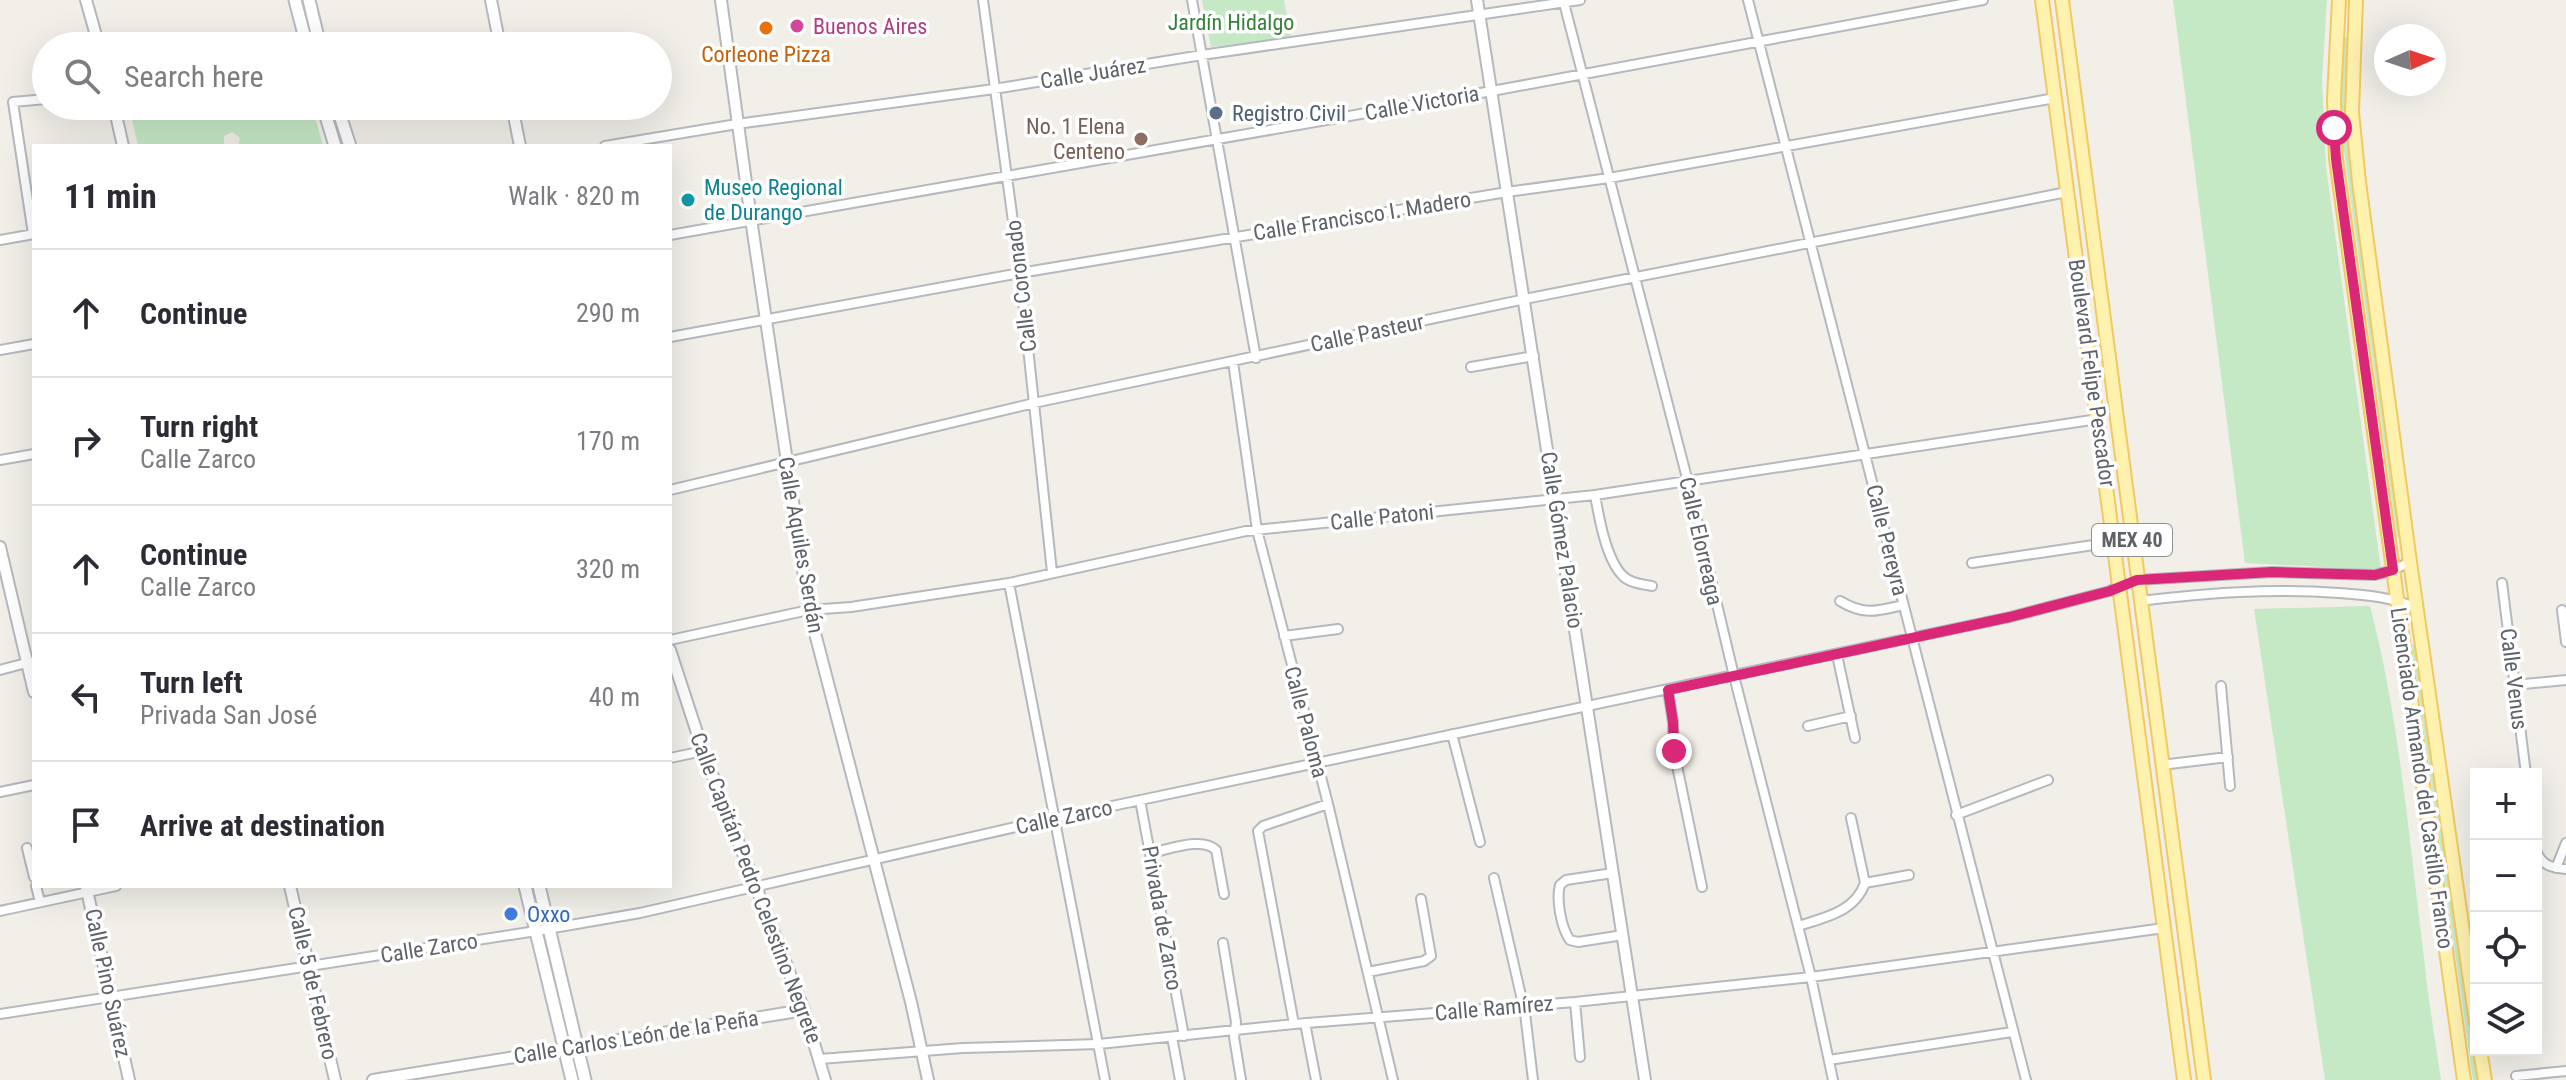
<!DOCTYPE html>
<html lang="en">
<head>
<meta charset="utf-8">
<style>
  :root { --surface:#fff; --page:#f2f2f3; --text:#2b2b33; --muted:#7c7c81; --line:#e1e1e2 }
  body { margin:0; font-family:"Roboto Condensed",sans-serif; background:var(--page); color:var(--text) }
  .controls { position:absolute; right:24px; bottom:24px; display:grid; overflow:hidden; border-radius:0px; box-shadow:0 8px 32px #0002 }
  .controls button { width:72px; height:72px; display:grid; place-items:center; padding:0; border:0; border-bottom:2px solid var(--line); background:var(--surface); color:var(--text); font:40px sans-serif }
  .compass { position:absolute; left:2374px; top:24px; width:72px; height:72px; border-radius:50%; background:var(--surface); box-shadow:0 8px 32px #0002; rotate:87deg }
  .stop { position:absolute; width:24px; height:24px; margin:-18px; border:6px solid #db2777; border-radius:50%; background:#fff }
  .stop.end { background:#db2777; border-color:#fff; box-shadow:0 2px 8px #0008 }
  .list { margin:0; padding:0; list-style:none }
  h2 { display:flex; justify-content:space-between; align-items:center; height:104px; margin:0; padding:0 32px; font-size:34px }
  h2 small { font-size:26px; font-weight:400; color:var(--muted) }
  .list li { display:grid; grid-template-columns:52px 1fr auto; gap:24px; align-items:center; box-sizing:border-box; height:128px; padding:0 32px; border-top:2px solid var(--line) }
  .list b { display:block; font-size:30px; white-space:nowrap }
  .list p { margin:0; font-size:26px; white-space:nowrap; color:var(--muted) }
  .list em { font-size:26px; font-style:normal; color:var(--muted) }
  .icon { flex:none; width:44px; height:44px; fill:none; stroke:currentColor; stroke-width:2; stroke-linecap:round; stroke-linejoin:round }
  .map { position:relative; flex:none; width:2566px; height:1080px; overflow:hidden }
  .search { position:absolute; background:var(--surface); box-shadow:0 8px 32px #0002; left:32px; top:32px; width:640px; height:88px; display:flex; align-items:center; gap:20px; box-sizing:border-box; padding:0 28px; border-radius:44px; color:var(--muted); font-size:30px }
  .panel { position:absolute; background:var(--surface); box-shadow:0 8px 32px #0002; left:32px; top:144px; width:640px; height:744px; border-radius:0px }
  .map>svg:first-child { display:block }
  .green { fill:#c5e8c5 }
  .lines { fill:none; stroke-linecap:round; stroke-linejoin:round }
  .minor-casing { stroke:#b5b8bc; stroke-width:12 }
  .tertiary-casing { stroke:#b5b8bc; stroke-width:14 }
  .secondary-casing { stroke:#b6babf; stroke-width:15 }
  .primary-casing { stroke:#f2c960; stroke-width:16 }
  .minor { stroke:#fff; stroke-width:8 }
  .tertiary { stroke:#fff; stroke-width:10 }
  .secondary { stroke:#fff; stroke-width:11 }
  .primary { stroke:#fff2af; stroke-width:12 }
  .route { stroke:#db2777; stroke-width:10 }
  .hotel-dot { fill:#d1479c; stroke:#fff; stroke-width:3 }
  .food-dot { fill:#e8710a; stroke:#fff; stroke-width:3 }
  .service-dot { fill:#5c6f8a; stroke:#fff; stroke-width:3 }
  .education-dot { fill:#8d6e63; stroke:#fff; stroke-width:3 }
  .culture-dot { fill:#0f9aa8; stroke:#fff; stroke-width:3 }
  .shop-dot { fill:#3f7fe0; stroke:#fff; stroke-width:3 }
  .labels { text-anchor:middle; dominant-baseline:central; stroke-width:7; stroke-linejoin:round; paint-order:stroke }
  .shield { fill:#fff; stroke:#8f9295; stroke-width:2 }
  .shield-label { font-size:20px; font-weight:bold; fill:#5f6368 }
  .park-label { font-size:22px; fill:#348238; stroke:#fff }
  .hotel-label { font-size:22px; fill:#b23c85; stroke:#fff; text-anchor:start }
  .food-label { font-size:22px; fill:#c56008; stroke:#fff }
  .street-label { font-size:22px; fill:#5f6368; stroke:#fff }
  .service-label { font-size:22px; fill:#4e5e75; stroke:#fff; text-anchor:start }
  .education-label { font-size:22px; fill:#785e54; stroke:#fff; text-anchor:end }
  .culture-label { font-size:22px; fill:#0d838f; stroke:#fff; text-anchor:start }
  .shop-label { font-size:22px; fill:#366cbe; stroke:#fff; text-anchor:start }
</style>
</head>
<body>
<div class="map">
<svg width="2566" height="1080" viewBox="0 0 2566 1080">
  <rect width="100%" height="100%" fill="#f1efe8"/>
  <!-- green -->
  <path class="green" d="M1202,0H1284L1291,37L1211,47Z
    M2173,0H2327L2322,80L2326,167L2381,570L2245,563Z
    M2343,37H2349L2346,122L2404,536L2397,537L2340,122Z
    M129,106H312L323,146H238L240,138L232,132L224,136V146H138Z
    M2370,606C2400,721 2409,840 2424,958C2428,999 2435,1039 2441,1080H2325L2254,609Z
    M2418,644L2480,1080H2473L2412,645Z"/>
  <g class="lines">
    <defs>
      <path id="minor" d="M983,0L1020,273L1052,572
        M1192,0L1256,358
        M1748,0L2026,1080
        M1564,3L1688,482L1734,676L1811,977L1833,1080
        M605,146L737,124L994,89L1202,55L1580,0
        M33,234L13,102L46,99
        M670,235L1492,91L1983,0
        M0,240L34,234
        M670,337L1020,273L1507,192L1609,178L2055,98
        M0,350L34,344
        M1233,362L1257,530L1328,804L1393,1080
        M1471,367L1534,356
        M0,460L34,454
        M670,490L1034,403L1525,299L2067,192
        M1595,495C1599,518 1606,558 1622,575C1629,583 1642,584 1652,586
        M1972,563L2114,542
        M2137,580L2272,572L2375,575L2393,570L2410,562
        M1009,583L1105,1080
        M2502,583L2526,774
        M1840,601C1865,616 1877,611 1903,605
        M2140,601C2207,593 2271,588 2339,593C2366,595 2392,597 2417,608
        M2562,610L2566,642
        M1284,636L1338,629
        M670,640L809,610L851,607L1009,583L1246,531L1595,495L2098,419
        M1837,655L1855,738
        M0,670L34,661
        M2514,685L2566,680
        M2221,686L2230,786
        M1668,690L1673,722L1674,751L1702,887
        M1808,726L1851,716
        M1452,734L1480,842
        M670,758L703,751
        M2161,765L2228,757
        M0,792L34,785
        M1140,800L1184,1036
        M1956,815L2048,780
        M27,848L34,877
        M2536,850C2541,865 2551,868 2566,869
        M1150,853C1168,850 1202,836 1216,850L1224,894
        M2556,868L2566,843
        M1613,873L1566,880L1560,885C1556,899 1561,928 1570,940L1578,942L1623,935
        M1494,878L1525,1013L1533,1080
        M1865,883L1909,875
        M36,886L40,902
        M0,911L116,886
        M1798,926C1824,918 1855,912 1865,883L1851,818
        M1223,943L1236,1022L1234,1037L1241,1080
        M1368,972L1424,961L1431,956L1421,899
        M1575,1002L1580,1057
        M0,1014L536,931L640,913L1055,818L2010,617L2110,591L2120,585
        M1305,1023L1316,1080
        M1294,1024L1258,831L1263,826L1328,804
        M1172,1037L1180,1080
        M820,1059L963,1048L1099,1044L1294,1024L1575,1002L1811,977L2164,928
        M1829,1060L2012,1032
        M2516,1076L2566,1071"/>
      <path id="tertiary" d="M86,0L99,46
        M491,0L500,46
        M721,0L751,219L809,610L911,1002L928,1080
        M1477,0L1645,1080
        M114,106L123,146
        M512,106L520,146
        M0,547L34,692
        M670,650L703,751L804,1010L825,1080
        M86,886L129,1080
        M290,886L335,1080
        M373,1080L804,1010"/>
      <path id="secondary" d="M295,0L307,46
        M309,0L320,46
        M323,106L335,146
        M337,106L350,146
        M525,886L572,1080
        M539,886L585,1080"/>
      <path id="primary" d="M2042,0L2184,1080
        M2062,0L2204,1080
        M2339,0L2334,99L2336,159L2464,1080
        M2356,0L2352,112L2359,182L2410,562L2476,1022
        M2480,1050L2485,1080"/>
    </defs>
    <!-- minor casing -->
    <use href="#minor" class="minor-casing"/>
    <!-- tertiary casing -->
    <use href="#tertiary" class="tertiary-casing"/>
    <!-- secondary casing -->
    <use href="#secondary" class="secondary-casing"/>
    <!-- primary casing -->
    <use href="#primary" class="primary-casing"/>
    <!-- minor -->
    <use href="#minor" class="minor"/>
    <!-- tertiary -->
    <use href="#tertiary" class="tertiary"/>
    <!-- secondary -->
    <use href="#secondary" class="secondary"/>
    <!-- primary -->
    <use href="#primary" class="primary"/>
  </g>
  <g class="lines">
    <!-- route -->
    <path class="route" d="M1674,751L1673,722L1668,690L2010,617L2110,591L2137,580L2272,572L2375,575L2393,570L2336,159L2334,128"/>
  </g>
  <!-- markers -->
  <circle class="hotel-dot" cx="797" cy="26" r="8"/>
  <circle class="food-dot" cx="766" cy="28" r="8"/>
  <circle class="service-dot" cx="1216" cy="113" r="8"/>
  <circle class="education-dot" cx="1141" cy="139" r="8"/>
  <circle class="culture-dot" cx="688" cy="200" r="8"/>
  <circle class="shop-dot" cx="511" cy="914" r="8"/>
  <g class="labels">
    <!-- shield labels -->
    <rect class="shield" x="2092" y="524" width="80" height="32" rx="6"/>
    <g class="shield-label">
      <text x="2132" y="540">MEX 40</text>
    </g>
    <!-- park labels -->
    <g class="park-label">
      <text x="1231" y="22">Jardín Hidalgo</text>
    </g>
    <!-- hotel labels -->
    <g class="hotel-label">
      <text x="813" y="26">Buenos Aires</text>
    </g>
    <!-- food labels -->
    <g class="food-label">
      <text x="766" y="54">Corleone Pizza</text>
    </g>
    <!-- street labels -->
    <g class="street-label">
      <text transform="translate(1093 73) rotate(-9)">Calle Juárez</text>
      <text transform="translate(1422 103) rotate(-10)">Calle Victoria</text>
      <text transform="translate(1362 216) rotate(-9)">Calle Francisco I. Madero</text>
      <text transform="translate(1021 286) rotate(-97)">Calle Coronado</text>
      <text transform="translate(1367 333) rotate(-12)">Calle Pasteur</text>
      <text transform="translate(2092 373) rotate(82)">Boulevard Felipe Pescador</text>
      <text transform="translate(1382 517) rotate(-6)">Calle Patoni</text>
      <text transform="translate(1562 540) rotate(81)">Calle Gómez Palacio</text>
      <text transform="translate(1887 540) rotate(76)">Calle Pereyra</text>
      <text transform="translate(1701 541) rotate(77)">Calle Elorreaga</text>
      <text transform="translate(801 545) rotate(80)">Calle Aquiles Serdán</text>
      <text transform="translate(2514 679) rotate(83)">Calle Venus</text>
      <text transform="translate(1306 722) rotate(75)">Calle Paloma</text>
      <text transform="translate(2422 778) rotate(82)">Licenciado Armando del Castillo Franco</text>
      <text transform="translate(1064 817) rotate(-12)">Calle Zarco</text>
      <text transform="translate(756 888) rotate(69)">Calle Capitán Pedro Celestino Negrete</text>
      <text transform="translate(1162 918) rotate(80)">Privada de Zarco</text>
      <text transform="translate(429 948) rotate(-9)">Calle Zarco</text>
      <text transform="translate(108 983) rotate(78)">Calle Pino Suárez</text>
      <text transform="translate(313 983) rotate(77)">Calle 5 de Febrero</text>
      <text transform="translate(1494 1008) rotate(-5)">Calle Ramírez</text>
      <text transform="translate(636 1037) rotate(-9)">Calle Carlos León de la Peña</text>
    </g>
    <!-- service labels -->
    <g class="service-label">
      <text x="1232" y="113">Registro Civil</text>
    </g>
    <!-- education labels -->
    <g class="education-label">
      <text x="1125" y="126">No. 1 Elena<tspan x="1125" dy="25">Centeno</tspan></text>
    </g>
    <!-- culture labels -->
    <g class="culture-label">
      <text x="704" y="187">Museo Regional<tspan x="704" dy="25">de Durango</tspan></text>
    </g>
    <!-- shop labels -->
    <g class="shop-label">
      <text x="527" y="914">Oxxo</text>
    </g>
  </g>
</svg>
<div class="controls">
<button>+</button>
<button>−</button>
<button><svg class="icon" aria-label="locate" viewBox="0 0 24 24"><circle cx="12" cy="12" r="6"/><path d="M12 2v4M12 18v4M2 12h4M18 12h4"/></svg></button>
<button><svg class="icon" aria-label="layers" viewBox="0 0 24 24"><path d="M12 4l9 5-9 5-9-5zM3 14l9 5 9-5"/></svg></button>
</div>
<svg class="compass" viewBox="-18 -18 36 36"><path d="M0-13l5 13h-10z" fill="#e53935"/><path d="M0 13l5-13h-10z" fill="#7c7c81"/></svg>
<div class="stop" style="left:2334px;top:128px"></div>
<div class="stop end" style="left:1674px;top:751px"></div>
<div class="search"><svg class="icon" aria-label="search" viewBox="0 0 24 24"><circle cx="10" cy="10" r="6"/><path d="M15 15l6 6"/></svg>Search here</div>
<section class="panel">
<h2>11 min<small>Walk · 820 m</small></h2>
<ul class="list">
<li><svg class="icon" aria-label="ahead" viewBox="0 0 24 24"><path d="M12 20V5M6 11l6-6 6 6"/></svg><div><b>Continue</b></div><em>290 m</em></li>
<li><svg class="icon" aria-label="right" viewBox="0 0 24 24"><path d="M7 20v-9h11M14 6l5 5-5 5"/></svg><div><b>Turn right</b><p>Calle Zarco</p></div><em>170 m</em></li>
<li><svg class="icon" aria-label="ahead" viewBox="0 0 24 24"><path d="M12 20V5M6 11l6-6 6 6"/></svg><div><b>Continue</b><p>Calle Zarco</p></div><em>320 m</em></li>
<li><svg class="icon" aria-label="left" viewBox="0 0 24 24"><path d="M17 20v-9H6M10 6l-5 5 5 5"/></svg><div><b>Turn left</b><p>Privada San José</p></div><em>40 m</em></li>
<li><svg class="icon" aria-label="arrive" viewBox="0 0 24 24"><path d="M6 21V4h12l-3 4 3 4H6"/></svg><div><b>Arrive at destination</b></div></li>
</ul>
</section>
</div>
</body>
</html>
